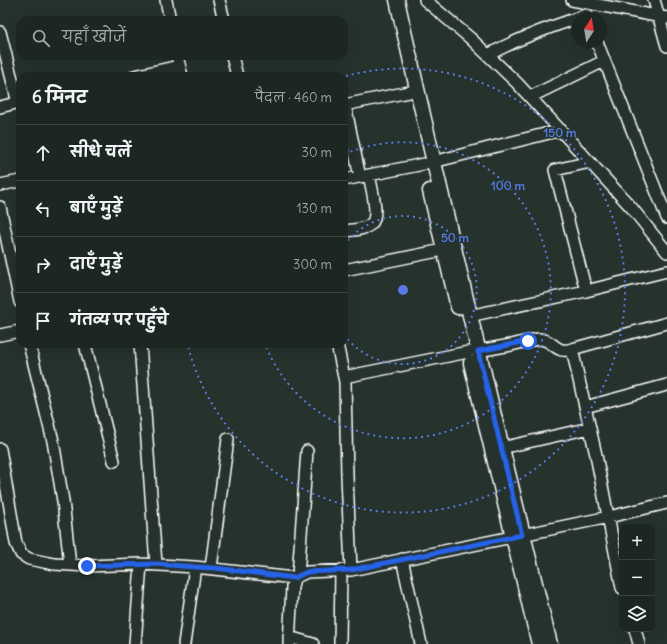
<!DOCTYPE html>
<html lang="hi">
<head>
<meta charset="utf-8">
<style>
  :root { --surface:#1c2622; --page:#29322f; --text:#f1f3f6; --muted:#a0a5a5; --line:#3a4340 }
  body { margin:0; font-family:Delius,"Playpen Sans Deva",sans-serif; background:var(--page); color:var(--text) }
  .controls { position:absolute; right:12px; bottom:12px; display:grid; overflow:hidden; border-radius:8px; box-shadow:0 4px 16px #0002 }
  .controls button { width:36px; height:36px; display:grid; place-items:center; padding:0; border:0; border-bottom:1px solid var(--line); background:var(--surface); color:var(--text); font:20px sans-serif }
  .compass { position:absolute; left:571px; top:12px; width:36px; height:36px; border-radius:50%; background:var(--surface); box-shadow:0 4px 16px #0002; rotate:12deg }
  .stop { position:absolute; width:12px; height:12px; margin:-9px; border:3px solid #2563eb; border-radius:50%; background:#fff }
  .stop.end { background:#2563eb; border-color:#fff; box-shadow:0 1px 4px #0008 }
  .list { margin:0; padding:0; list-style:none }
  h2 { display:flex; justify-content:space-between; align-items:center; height:52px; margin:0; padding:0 16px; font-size:17px }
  h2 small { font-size:13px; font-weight:400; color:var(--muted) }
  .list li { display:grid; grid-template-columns:26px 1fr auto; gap:12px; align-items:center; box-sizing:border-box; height:56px; padding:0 16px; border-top:1px solid var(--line) }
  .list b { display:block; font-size:15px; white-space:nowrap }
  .list em { font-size:13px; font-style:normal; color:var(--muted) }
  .icon { flex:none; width:22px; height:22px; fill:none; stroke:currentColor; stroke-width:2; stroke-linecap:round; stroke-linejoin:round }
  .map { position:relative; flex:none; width:667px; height:644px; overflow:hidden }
  .search { position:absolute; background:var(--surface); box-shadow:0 4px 16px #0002; left:16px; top:16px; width:332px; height:44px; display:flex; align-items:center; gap:10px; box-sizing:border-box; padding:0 14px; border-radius:12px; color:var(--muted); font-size:15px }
  .panel { position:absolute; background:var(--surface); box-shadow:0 4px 16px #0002; left:16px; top:72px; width:332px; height:276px; border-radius:12px }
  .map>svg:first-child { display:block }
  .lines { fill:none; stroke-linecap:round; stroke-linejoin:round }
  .minor-casing { stroke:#fff; stroke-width:14 }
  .major-casing { stroke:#fff; stroke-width:17 }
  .minor { stroke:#26332d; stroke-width:11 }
  .major { stroke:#26332d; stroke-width:14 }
  .route { stroke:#2563eb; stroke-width:5 }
  .ring { fill:none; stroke:#567ae2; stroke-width:2; stroke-dasharray:2 4 }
  .centre { fill:#567ae2; stroke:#26332d; stroke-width:2 }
  .ring-label { font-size:12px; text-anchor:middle; font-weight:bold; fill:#567ae2; stroke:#26332d; stroke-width:3; stroke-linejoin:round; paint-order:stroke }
</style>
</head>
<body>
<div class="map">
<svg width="667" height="644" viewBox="0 0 667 644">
  <rect width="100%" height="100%" fill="#26332d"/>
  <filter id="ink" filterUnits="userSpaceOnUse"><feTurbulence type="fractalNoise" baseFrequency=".025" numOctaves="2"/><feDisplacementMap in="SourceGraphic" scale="8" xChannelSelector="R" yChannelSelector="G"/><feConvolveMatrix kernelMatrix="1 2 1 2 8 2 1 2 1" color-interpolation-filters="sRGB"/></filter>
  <g filter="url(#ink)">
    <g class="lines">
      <defs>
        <path id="minor" d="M166,0L170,20
          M219,0L224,20
          M425,0L470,38L517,83L631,207L667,252
          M572,0L667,18
          M654,0L667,46
          M0,32L18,103
          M597,42L667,218
          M488,55C521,37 551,27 586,15
          M177,56L182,76
          M232,56L237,76
          M134,76L179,66
          M530,97L604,61
          M344,105L409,92
          M345,105L360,177
          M0,107L20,102
          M433,162L561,130
          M344,180L424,164
          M0,185L20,181
          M0,207L20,302
          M344,231C353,230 364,230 371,224C380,216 371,186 369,175
          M344,270L443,250
          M586,291L555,170L590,162
          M469,316L586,291L667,271
          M0,335L20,331
          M29,344L53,441L63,501L70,565
          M85,344L114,461
          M140,344L156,564
          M337,344L345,382L347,476L351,570
          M478,351C489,349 500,347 511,345C520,343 530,340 539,339C554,339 555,355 572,349
          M344,377L468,352
          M585,407L667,385
          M501,448L590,428
          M0,449L16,543L21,554L29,559L54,564L87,566L141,564L195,567L294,578L307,572L351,570L609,517L667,503
          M402,559L421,644
          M211,568L228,439
          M298,576L307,451
          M622,588L596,455L572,349L667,323
          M635,629L639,644
          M289,637L313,644
          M135,644L141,564
          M184,644L195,567
          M289,644L292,587L294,578
          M340,644L341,570"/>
        <path id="major" d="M397,0C445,215 497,430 550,644
          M430,191L458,307
          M471,363L539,644"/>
      </defs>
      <!-- minor casing -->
      <use href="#minor" class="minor-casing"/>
      <!-- major casing -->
      <use href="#major" class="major-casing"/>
      <!-- minor -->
      <use href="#minor" class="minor"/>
      <!-- major -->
      <use href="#major" class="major"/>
    </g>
  </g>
  <g class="lines" filter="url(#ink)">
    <!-- route -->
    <path class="route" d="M87,566L156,564L195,567L215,568L294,578L307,572L351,570L522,535L478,351L528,341"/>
  </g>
  <!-- distance rings -->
  <g class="ring">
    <path d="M344 245A74 74 0 1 1 344 335"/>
    <path d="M345 154A148 148 0 1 1 265 344"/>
    <path d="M346 76A222 222 0 1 1 188 346"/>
  </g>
  <circle cx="403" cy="290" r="6" class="centre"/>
  <g class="ring-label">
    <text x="560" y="137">150 m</text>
    <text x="508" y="190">100 m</text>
    <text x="455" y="242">50 m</text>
  </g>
</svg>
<div class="controls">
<button>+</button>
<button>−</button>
<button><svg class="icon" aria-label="layers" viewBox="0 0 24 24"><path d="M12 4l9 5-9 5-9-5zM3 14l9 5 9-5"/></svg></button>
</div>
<svg class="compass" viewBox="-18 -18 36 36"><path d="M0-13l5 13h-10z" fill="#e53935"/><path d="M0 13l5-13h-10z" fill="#a0a5a5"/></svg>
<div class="stop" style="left:528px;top:341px"></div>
<div class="stop end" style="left:87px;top:566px"></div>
<div class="search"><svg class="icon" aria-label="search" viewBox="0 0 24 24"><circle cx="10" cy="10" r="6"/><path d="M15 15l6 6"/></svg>यहाँ खोजें</div>
<section class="panel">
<h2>6 मिनट<small>पैदल · 460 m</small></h2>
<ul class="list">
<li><svg class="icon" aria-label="ahead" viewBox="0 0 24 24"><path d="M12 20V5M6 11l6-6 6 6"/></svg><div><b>सीधे चलें</b></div><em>30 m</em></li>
<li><svg class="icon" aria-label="left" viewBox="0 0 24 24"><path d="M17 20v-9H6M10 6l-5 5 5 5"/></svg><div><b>बाएँ मुड़ें</b></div><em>130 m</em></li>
<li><svg class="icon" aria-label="right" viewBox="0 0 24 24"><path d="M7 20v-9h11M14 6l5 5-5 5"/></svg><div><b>दाएँ मुड़ें</b></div><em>300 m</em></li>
<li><svg class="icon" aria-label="arrive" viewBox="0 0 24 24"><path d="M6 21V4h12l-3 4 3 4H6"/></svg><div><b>गंतव्य पर पहुँचे</b></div></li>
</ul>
</section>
</div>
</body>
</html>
